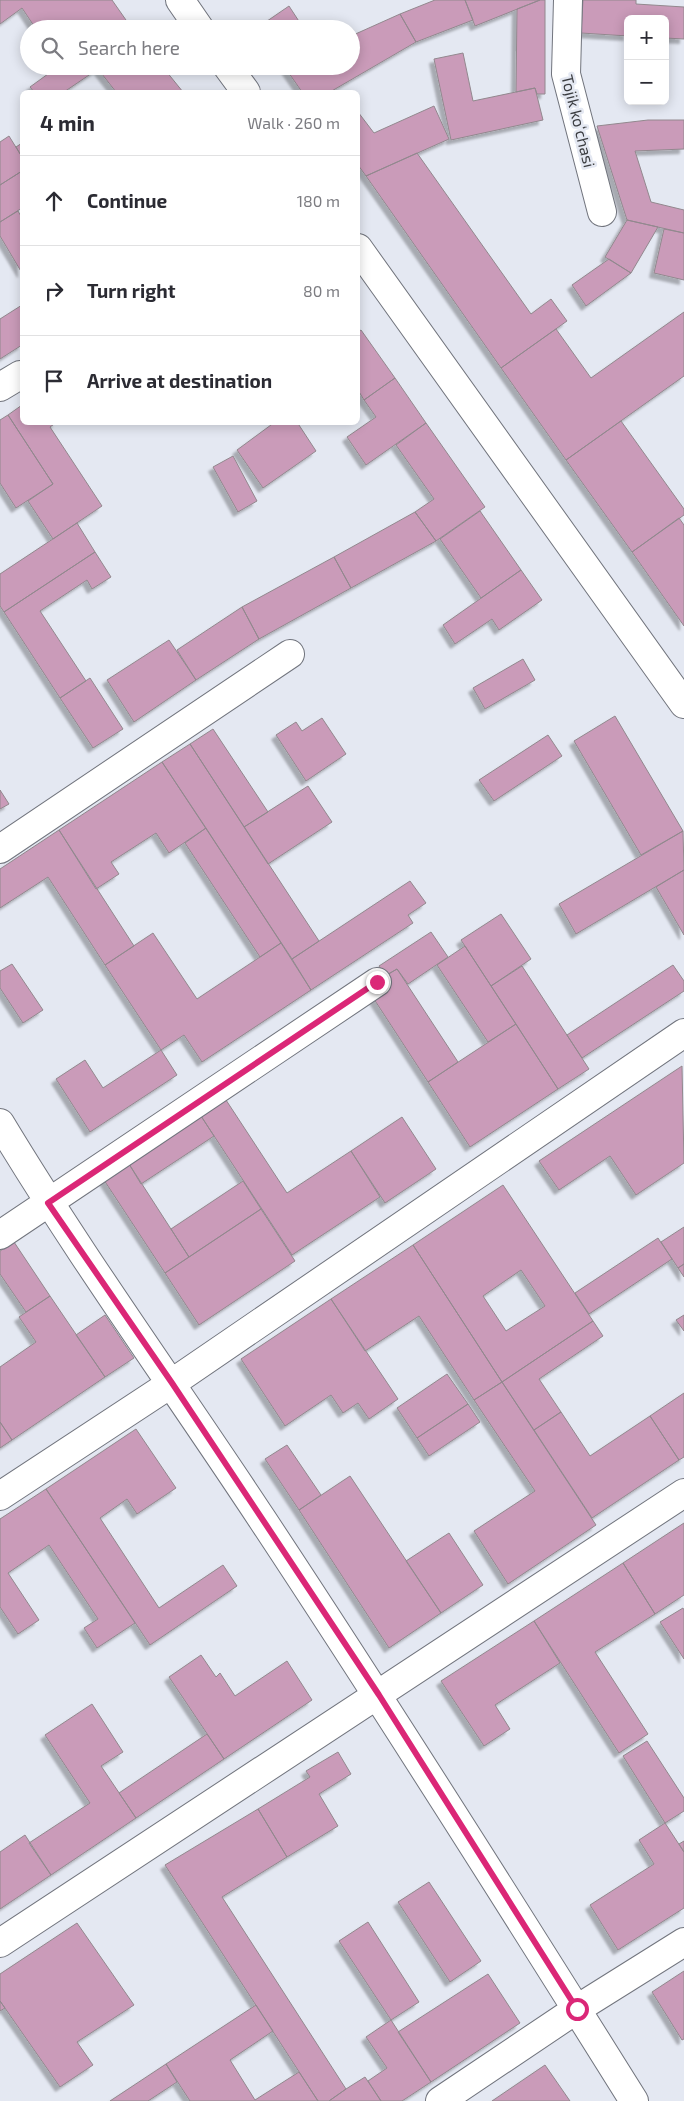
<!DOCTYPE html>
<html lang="en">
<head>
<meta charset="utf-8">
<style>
  :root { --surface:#fff; --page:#f2f2f3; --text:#2b2b33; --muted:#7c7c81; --line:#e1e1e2 }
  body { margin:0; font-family:"Exo 2",sans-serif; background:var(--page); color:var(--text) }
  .controls { position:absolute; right:15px; top:15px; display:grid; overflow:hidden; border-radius:8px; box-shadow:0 2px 12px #0003 }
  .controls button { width:45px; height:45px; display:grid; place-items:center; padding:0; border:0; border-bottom:1px solid var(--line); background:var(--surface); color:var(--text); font:25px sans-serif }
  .stop { position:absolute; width:15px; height:15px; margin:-11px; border:4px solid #db2777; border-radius:50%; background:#fff }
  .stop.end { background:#db2777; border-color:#fff; box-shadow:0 1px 5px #0008 }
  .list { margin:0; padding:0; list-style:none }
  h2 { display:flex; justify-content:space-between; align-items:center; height:65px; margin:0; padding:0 20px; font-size:21px }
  h2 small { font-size:16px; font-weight:400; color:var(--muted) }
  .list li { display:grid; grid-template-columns:32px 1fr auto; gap:15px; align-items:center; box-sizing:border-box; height:90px; padding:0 20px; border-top:1px solid var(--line) }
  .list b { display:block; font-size:19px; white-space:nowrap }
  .list em { font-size:16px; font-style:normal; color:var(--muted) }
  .icon { flex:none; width:28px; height:28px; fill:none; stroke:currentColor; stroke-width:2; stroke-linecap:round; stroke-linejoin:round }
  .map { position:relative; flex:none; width:684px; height:2101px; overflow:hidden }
  .search { position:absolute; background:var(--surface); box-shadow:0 2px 12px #0003; left:20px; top:20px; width:340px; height:55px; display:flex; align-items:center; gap:12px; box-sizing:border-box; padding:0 18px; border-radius:28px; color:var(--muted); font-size:19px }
  .panel { position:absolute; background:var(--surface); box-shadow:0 2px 12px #0003; left:20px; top:90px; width:340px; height:335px; border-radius:8px }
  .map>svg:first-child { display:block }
  .building { fill:#ca9bb9; stroke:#92888e; fill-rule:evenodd; filter:url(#shadow) }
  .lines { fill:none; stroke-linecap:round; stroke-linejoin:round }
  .minor-casing { stroke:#71747d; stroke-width:30 }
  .minor { stroke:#fff; stroke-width:28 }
  .route { stroke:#db2777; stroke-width:6 }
  .labels { text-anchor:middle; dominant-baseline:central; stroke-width:5; stroke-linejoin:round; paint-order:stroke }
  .street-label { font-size:16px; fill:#3a3c40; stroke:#e4e8f2 }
</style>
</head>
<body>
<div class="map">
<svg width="684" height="2101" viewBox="0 0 684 2101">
  <defs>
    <filter id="shadow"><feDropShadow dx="-4.5" dy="4.5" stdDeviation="1" flood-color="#0004"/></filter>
  </defs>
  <rect width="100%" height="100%" fill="#e4e8f2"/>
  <!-- building -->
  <path class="building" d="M0,0H112L126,20L114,29H36L22,8L0,24Z
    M435,0H465L473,20L416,42L400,14Z
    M465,0H540L475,26Z
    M540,0H545V94H537L535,88L516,92L517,9Z
    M583,0H636V4L684,7V39L665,38V19H628V36L581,33Z
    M289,6L304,29H258L257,28Z
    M400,14L416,42L330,92H302L284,66H351V36Z
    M126,20L132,29H114Z
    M463,53L473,101L535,88L543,120L451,140L434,59Z
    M59,66H162L183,92H116L98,69L64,92H34L30,87Z
    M434,106L449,139L366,176L358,165V112L374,133Z
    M648,120H684V149L635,151L651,202L684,210V233L627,220L597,126Z
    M9,136L22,157V171L0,185V142Z
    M22,143V157L16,147Z
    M417,153L531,314L551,299L567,321L501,368L366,176Z
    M22,171V208L0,222V185Z
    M18,211L22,218V273L0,236V222Z
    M627,220L658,227L631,273L605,257Z
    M664,229L684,233V280L654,273Z
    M609,259L631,273L586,306L572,285Z
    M22,305V345L0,359V319Z
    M684,312V376L566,460L501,368L556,329L591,378Z
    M361,330L395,378L364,400L358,390V332Z
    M395,378L426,423L366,465L347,437L376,417L364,400Z
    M22,405V422H57L50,427L102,506L53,539L28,501L53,484L8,415Z
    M8,415L53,484L16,508L0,483V420Z
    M621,421L684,509V515L632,552L566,460Z
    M275,422H297L316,451L263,488L237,450Z
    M426,423L485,507L436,541L415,512L434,499L396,445Z
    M233,456L257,501L238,512L213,467Z
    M480,511L521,570L481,598L440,539Z
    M415,512L436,541L351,588L334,557Z
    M679,518L684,525V626L632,552Z
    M77,523L95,552L4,612L0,606V574Z
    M95,552L111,577L92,589L87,580L40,611L86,681L60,698L4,612Z
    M334,557L351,588L259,639L242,607Z
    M521,570L542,600L499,630L492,619L455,644L443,625Z
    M242,607L259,639L196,680L177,650Z
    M169,640L196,680L134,722L107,680Z
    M523,659L535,680L485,709L473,688Z
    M90,678L123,729L93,748L60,698Z
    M615,716L683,831L641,855L574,741Z
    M322,718L346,754L306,781L276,735L296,722L302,731Z
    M213,729L268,812L244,827L190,744Z
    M548,735L562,756L494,801L479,780Z
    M190,744L319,941L292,959L162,762Z
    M162,762L206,828L169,853L156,833L111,862L119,874L96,889L59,830Z
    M308,786L332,822L268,864L244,827Z
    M0,790L9,804L0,809Z
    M206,828L281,943L260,957L185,843Z
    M59,830L134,946L105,965L48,877L0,908V869Z
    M683,831L684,870L576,934L559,904Z
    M684,870V935L656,887Z
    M410,881L426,903L408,915L413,923L311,990L292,959Z
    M501,914L531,959L491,986L461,940Z
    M431,932L448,957L408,984L397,969L385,976L379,966Z
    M153,933L197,999L281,943L311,990L202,1062L184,1035L161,1050L105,965Z
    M465,946L516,1024L488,1042L437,965Z
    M12,964L43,1010L23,1023L0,988V971Z
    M673,965L684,981V991L582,1058L567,1035Z
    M522,966L589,1069L558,1089L491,986Z
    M397,969L458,1062L428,1082L370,993L385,976Z
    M516,1024L558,1089L470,1147L428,1082Z
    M161,1050L177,1075L90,1132L56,1079L85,1060L103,1088Z
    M682,1066L684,1163L636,1195L610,1156L559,1190L539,1161Z
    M226,1100L287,1193L351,1151L380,1197L292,1255L201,1116Z
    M201,1116L214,1136L141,1184L129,1164Z
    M402,1117L436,1169L385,1203L351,1151Z
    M129,1164L189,1257L165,1273L100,1174Z
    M243,1181L261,1209L189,1257L171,1229Z
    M503,1185L593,1321L502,1382L413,1245ZM521,1270L545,1306L506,1331L483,1296Z
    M261,1209L295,1261L199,1325L165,1273Z
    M684,1227V1264L678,1268L661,1242Z
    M658,1238L672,1259L589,1314L575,1293Z
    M14,1242L50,1296L26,1312L0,1274V1251Z
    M413,1245L502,1382L474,1400L419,1316L365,1351L331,1299Z
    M684,1264V1277L678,1268Z
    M50,1296L105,1377L12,1440L0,1422V1367L36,1342L19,1317Z
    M331,1299L398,1399L369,1419L358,1403L343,1413L331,1395L285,1426L241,1359Z
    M105,1315L134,1358L105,1377L76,1335Z
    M684,1315V1331L676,1320Z
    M593,1321L603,1336L539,1379L561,1412L534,1430L502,1382Z
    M447,1374L468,1404L417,1438L397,1408Z
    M502,1382L596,1525L508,1584L474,1531L535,1491L474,1400Z
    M684,1393V1457L679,1460L650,1416Z
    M468,1404L480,1422L429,1456L417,1438Z
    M561,1412L590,1456L650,1416L679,1460L592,1518L534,1430Z
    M0,1422L12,1440L0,1448Z
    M136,1429L176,1488L137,1514L127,1499L100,1518L159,1608L223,1565L237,1586L150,1645L46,1489Z
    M287,1445L321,1495L299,1510L265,1459Z
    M350,1476L441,1613L389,1648L299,1510Z
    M46,1489L135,1623L97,1648L84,1628L98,1619L49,1545L8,1573L39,1620L18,1634L0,1607V1519Z
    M684,1523V1595L655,1614L623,1563Z
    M449,1533L483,1585L441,1613L406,1561Z
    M623,1563L655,1614L595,1652L648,1734L619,1753L534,1621Z
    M683,1608L684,1610V1659L660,1622Z
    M534,1621L560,1663L495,1705L510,1729L484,1746L441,1681Z
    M201,1655L216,1677L220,1673L235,1696L287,1661L312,1700L224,1759L169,1677Z
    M92,1704L123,1752L101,1766L136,1818L51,1875L29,1843L90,1803L45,1735Z
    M207,1734L224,1759L136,1818L119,1793Z
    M647,1741L684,1798V1811L665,1823L623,1756Z
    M338,1752L351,1774L319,1794L338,1826L287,1857L258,1809L310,1777L306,1771Z
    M258,1809L287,1857L222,1897L346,2089L329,2101H318L165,1865Z
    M665,1823L684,1852V1908L618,1950L590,1905L654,1864L639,1840Z
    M25,1835L51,1875L0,1909V1852Z
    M684,1841V1852L679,1844Z
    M429,1882L481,1961L450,1982L398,1902Z
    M368,1922L419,2002L391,2020L339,1941Z
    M77,1923L134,2005L77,2042L93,2065L60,2087L0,2001V1974Z
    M684,1971V2039L682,2040L652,1992Z
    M488,1974L520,2023L431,2082L398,2032Z
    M0,2001L5,2008L0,2011Z
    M256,2005L273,2031L230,2060L255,2100L299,2072L318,2101H190L166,2064Z
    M391,2020L431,2082L402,2101H381L368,2081L387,2068L366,2037Z
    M166,2064L177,2082L148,2101H110Z
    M545,2065L570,2101H492Z
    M365,2077L381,2101H329L346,2089Z"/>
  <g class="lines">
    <defs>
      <path id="minor" d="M180,0L200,29
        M568,0L566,74L602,212
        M227,66L246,92
        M358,248L684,704
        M0,387L20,375
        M0,849L290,654
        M0,1123C82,1259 175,1387 262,1519C389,1711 512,1906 634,2101
        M0,1235L377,982
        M0,1496L172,1383L684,1033
        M0,1943L684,1493
        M440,2101L577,2009L684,1942"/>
    </defs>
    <!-- minor casing -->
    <use href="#minor" class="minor-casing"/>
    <!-- minor -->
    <use href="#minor" class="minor"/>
  </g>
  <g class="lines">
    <!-- route -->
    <path class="route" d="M377,982L48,1203L172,1383L379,1695L577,2009"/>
  </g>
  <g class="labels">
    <!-- street labels -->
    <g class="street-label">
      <text transform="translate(579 121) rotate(76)">Tojik koʻchasi</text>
    </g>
  </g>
</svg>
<div class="controls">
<button>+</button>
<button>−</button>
</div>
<div class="stop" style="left:577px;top:2009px"></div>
<div class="stop end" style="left:377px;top:982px"></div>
<div class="search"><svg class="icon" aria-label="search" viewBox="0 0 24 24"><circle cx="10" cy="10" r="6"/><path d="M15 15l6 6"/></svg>Search here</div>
<section class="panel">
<h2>4 min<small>Walk · 260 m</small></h2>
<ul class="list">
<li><svg class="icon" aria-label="ahead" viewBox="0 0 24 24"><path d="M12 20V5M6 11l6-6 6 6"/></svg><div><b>Continue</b></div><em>180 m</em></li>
<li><svg class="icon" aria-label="right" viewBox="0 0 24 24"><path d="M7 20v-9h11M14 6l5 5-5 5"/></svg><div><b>Turn right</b></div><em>80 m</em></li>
<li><svg class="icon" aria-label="arrive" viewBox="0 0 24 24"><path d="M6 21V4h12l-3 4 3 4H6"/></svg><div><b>Arrive at destination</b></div></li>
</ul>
</section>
</div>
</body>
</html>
